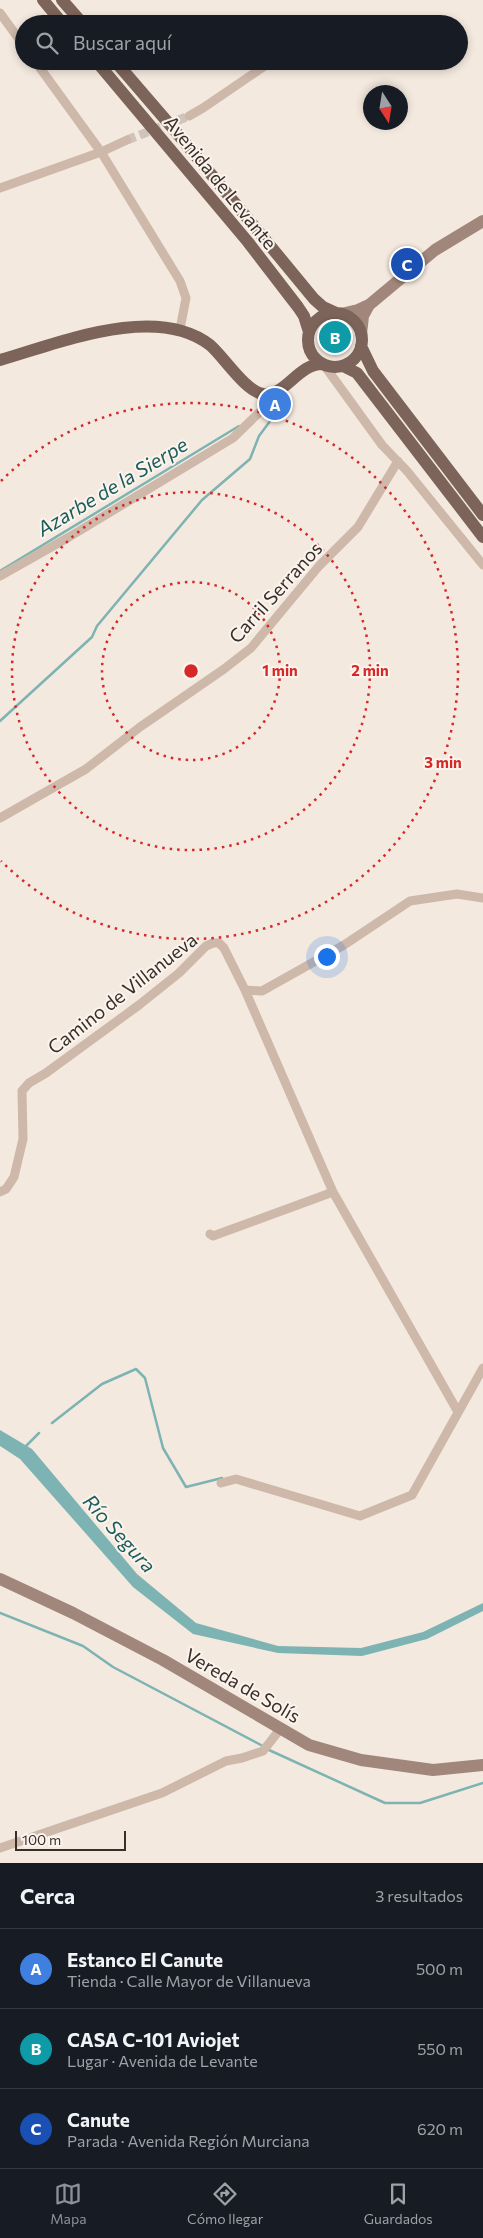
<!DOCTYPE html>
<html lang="es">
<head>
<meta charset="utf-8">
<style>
  :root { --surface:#171b24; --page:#242831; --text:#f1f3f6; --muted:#9ea1a6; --line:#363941; --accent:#8c9099 }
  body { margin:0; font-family:Commissioner,sans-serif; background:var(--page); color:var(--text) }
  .compass { position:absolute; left:363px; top:85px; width:45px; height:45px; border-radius:50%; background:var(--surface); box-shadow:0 2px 8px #0003; rotate:168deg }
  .scale { position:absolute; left:15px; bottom:12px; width:111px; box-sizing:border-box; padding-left:5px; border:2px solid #3a2e2a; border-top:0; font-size:14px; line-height:18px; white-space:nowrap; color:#3a2e2a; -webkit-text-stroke:4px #fbf4ec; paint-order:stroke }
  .you { position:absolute; left:326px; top:956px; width:18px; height:18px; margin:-12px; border:4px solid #fff; border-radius:50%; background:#1a73e8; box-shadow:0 0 0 8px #1a73e833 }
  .badge { display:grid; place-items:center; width:32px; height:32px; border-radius:50%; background:var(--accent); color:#fff; font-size:16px; font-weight:700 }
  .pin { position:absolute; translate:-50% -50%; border:2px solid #fff; box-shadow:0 1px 5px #0006 }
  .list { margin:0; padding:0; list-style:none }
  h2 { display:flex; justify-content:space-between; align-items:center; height:65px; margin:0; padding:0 20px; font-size:21px }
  h2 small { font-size:16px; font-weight:400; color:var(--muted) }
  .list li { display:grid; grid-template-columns:32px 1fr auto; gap:15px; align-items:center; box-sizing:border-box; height:80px; padding:0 20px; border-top:1px solid var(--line) }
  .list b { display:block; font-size:19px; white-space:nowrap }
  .list p { margin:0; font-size:16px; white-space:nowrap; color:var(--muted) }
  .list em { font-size:16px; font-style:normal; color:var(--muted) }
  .icon { flex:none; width:28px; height:28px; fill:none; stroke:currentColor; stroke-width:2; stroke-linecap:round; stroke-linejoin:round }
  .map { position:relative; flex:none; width:483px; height:1863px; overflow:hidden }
  .search { position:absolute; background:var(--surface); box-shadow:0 2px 8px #0003; left:15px; right:15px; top:15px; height:55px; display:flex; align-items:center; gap:12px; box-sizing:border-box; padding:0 18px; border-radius:28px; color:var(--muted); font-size:19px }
  .sheet { height:305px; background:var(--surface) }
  nav { display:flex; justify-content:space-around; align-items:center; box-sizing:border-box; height:70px; border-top:1px solid var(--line); background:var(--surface); font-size:14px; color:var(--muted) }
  nav a { display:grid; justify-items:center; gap:2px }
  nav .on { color:var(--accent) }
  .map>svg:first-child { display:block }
  .water { fill:#7db3b2 }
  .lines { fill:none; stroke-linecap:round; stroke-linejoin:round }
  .stream { stroke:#7db3b2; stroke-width:2.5 }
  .street-tunnel { stroke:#cfc4bb; stroke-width:9; stroke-dasharray:9 4.5; stroke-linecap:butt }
  .street { stroke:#cdb8aa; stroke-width:9 }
  .secondary { stroke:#a1877b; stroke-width:12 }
  .primary { stroke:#7d645a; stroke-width:12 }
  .ring { fill:none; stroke:#d62828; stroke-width:2.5; stroke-dasharray:2.5 5 }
  .labels { text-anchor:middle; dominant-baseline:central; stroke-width:4; stroke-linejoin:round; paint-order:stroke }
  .street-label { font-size:19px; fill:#3a2e2a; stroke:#fbf4ec }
  .water-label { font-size:20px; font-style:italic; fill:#1d5d5e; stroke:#fbf4ec }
  .centre { fill:#d62828; stroke:#fbf4ec; stroke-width:2.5 }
  .ring-label { font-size:15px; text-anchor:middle; font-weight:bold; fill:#d62828; stroke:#fbf4ec; stroke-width:4; stroke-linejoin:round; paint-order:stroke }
</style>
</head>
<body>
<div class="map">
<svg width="483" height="1863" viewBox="0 0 483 1863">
  <rect width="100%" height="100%" fill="#f4e9df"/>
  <!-- water -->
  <path class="water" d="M0,1430L32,1449L137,1574L196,1623L278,1646L361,1648L423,1632L483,1603V1611L427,1639L362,1656L278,1653L193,1634L133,1587L20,1459L0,1446Z"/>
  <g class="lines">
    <!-- stream -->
    <path class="stream" d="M0,571L239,426
      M0,721L92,637L97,626L202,500L250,459L259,436L282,405
      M52,1423L102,1384L136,1369L145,1378L163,1448L186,1487L222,1478
      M24,1448L39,1433
      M0,1613L83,1646L113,1667L261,1745
      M269,1750L385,1803H420L483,1783"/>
    <!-- street-tunnel -->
    <path class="street-tunnel" d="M127,140L189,116"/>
    <!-- street -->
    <path class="street" d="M0,13L24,46
      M35,61L101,152L180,281L186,298L180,329
      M189,116L203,108L272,61
      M0,188L101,152L127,140
      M324,365L382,445L407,471L483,565
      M0,576L69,537L233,438L270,402L273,393
      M0,818L86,769L140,727L224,669L251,648L319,566L358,527L398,461
      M0,1192L6,1189L14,1177L23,1139L22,1091L29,1083L46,1073L139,1005L179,973L206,946L213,943H219L224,948L245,990L262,991L344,945L410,901L457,894L483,898
      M333,1192L458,1412
      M210,1234L213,1236L333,1192L245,990
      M221,1483L236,1479L360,1516L412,1495L483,1368
      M0,1848L162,1793L226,1761L242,1758L263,1751L281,1728"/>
    <!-- secondary -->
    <path class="secondary" d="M341,314L358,310L369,305L435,250L483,221
      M361,334L363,316L369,305
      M0,1579L73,1613L163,1660L309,1745L361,1760L433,1770L483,1765"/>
    <!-- primary -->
    <path class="primary" d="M43,0L63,24
      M62,0L83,24
      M96,61L248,242L298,307L304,316L309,332
      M115,61L177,133L314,299L323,307L336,313
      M308 340a27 27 0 1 1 54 0a27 27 0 1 1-54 0Z
      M361,346L373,371L483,515
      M0,360C59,343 156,303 210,345C224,357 245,391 263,394C285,397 298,364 322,364
      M343,366L357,373L483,537"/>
  </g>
  <!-- distance rings -->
  <g class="ring">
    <circle cx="191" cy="671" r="89"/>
    <circle cx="191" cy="671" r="179"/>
    <path d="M1 481A268 268 0 1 1 1 861"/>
  </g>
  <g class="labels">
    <!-- street labels -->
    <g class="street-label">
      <text transform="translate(221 182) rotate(51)">Avenida de Levante</text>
      <text transform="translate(275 592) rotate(-48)">Carril Serranos</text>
      <text transform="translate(122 993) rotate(-38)">Camino de Villanueva</text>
      <text transform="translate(243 1685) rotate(30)">Vereda de Solís</text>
    </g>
    <!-- water labels -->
    <g class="water-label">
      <text transform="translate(112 486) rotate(-31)">Azarbe de la Sierpe</text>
      <text transform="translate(120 1533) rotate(48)">Río Segura</text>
    </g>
  </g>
  <circle cx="191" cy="671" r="8" class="centre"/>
  <g class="ring-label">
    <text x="280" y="676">1 min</text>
    <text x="370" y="676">2 min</text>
    <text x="443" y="768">3 min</text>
  </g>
</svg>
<svg class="compass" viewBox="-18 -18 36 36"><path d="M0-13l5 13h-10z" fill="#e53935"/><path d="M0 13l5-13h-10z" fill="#9ea1a6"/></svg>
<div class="scale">100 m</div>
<div class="you"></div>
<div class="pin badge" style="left:275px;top:404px;background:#3f7fe0">A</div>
<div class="pin badge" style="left:335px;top:337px;background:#0f9aa8">B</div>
<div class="pin badge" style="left:407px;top:264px;background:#1a4fb4">C</div>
<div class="search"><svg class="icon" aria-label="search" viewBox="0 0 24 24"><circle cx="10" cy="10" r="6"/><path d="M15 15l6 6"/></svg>Buscar aquí</div>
</div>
<section class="sheet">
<h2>Cerca<small>3 resultados</small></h2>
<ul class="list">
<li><span class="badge" style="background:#3f7fe0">A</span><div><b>Estanco El Canute</b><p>Tienda · Calle Mayor de Villanueva</p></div><em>500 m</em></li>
<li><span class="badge" style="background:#0f9aa8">B</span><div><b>CASA C-101 Aviojet</b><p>Lugar · Avenida de Levante</p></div><em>550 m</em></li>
<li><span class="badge" style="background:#1a4fb4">C</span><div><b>Canute</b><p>Parada · Avenida Región Murciana</p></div><em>620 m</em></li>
</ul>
</section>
<nav>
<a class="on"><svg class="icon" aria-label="map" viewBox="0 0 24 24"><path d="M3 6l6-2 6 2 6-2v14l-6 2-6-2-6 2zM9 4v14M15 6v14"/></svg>Mapa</a>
<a><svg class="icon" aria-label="directions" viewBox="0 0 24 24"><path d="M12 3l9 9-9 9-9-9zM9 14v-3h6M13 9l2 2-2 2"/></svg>Cómo llegar</a>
<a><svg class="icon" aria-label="saved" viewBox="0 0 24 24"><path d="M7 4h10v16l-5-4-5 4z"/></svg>Guardados</a>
</nav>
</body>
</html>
